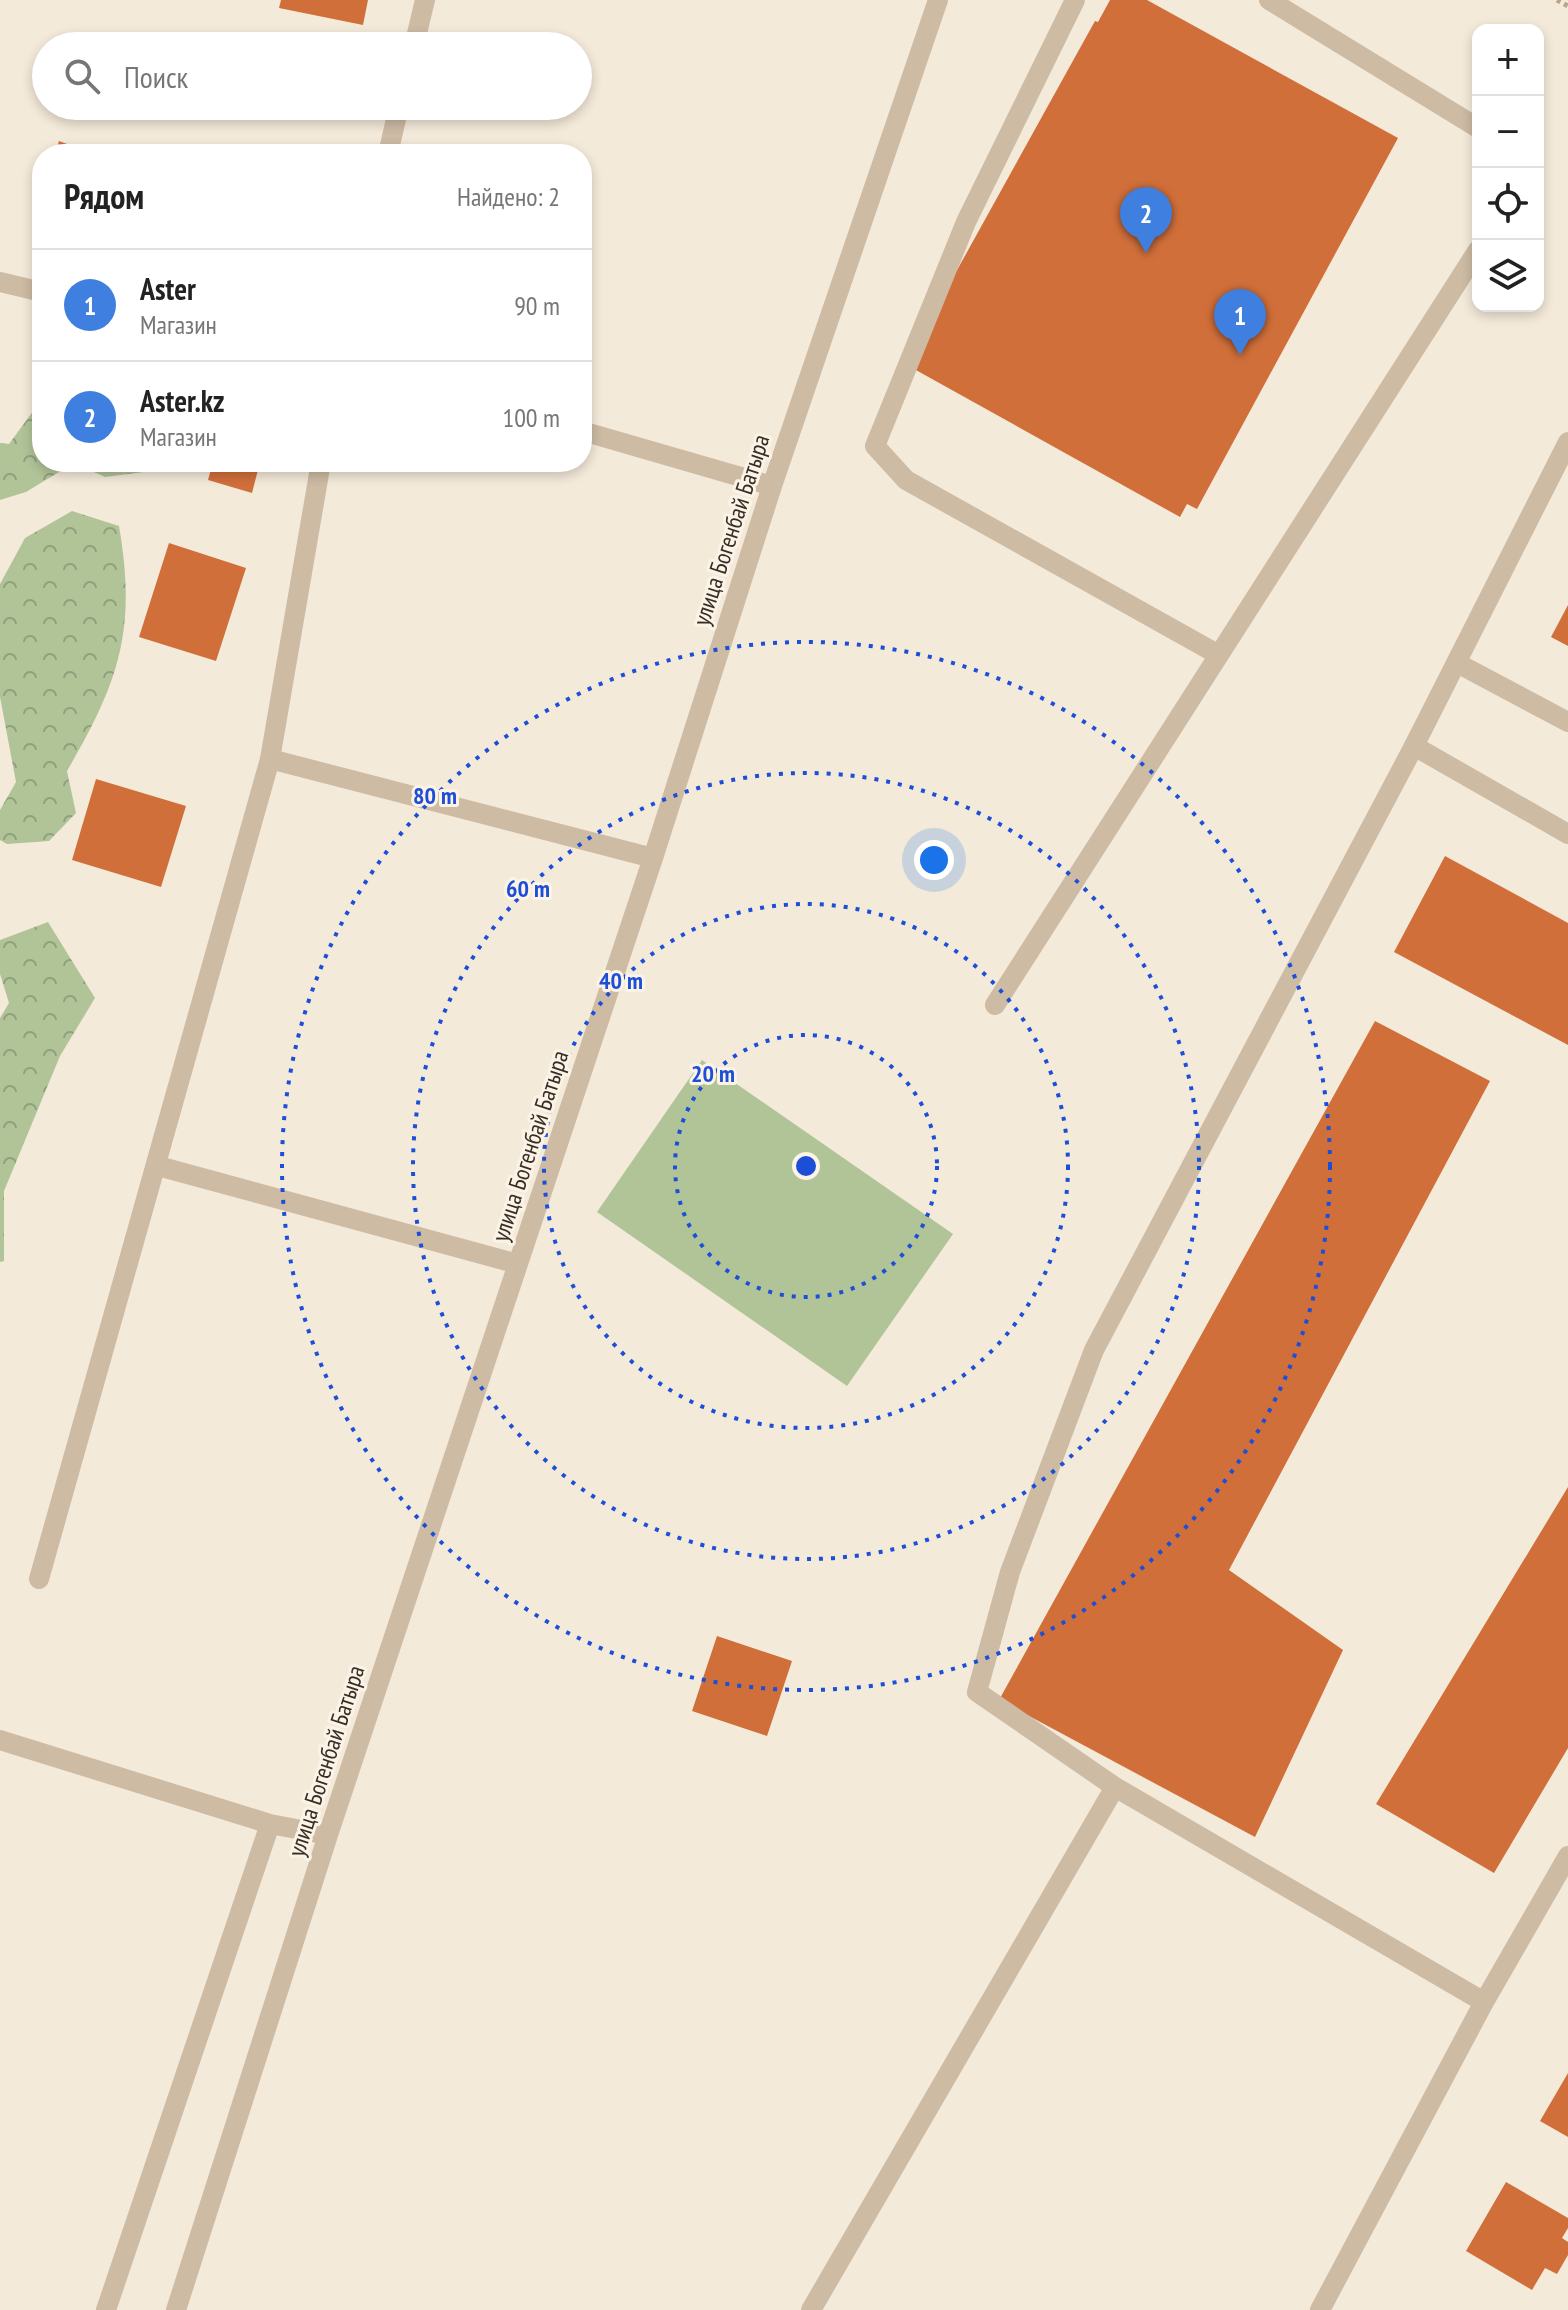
<!DOCTYPE html>
<html lang="ru">
<head>
<meta charset="utf-8">
<style>
  :root { --surface:#fff; --page:#f6f6f6; --text:#222; --muted:#767676; --line:#e0e0e0; --accent:#db2777 }
  body { margin:0; font-family:"PT Sans Narrow",sans-serif; background:var(--page); color:var(--text) }
  .controls { position:absolute; right:24px; top:24px; display:grid; overflow:hidden; border-radius:16px; box-shadow:0 4px 12px #0003 }
  .controls button { width:72px; height:72px; display:grid; place-items:center; padding:0; border:0; border-bottom:2px solid var(--line); background:var(--surface); color:var(--text); font:40px sans-serif }
  .you { position:absolute; left:934px; top:860px; width:28px; height:28px; margin:-20px; border:6px solid #fff; border-radius:50%; background:#1a73e8; box-shadow:0 0 0 12px #1a73e833 }
  .badge { display:grid; place-items:center; width:52px; height:52px; border-radius:50%; background:var(--accent); color:#fff; font-size:26px; font-weight:700 }
  .pin { position:absolute; translate:-50% -66px; filter:drop-shadow(0 2px 4px #0008) }
  .pin::after { content:''; position:absolute; top:42px; width:28px; height:24px; background:inherit; clip-path:polygon(0 0,100% 0,50% 100%) }
  .list { margin:0; padding:0; list-style:none }
  h2 { display:flex; justify-content:space-between; align-items:center; height:104px; margin:0; padding:0 32px; font-size:34px }
  h2 small { font-size:26px; font-weight:400; color:var(--muted) }
  .list li { display:grid; grid-template-columns:52px 1fr auto; gap:24px; align-items:center; box-sizing:border-box; height:112px; padding:0 32px; border-top:2px solid var(--line) }
  .list b { display:block; font-size:30px; white-space:nowrap }
  .list p { margin:0; font-size:26px; white-space:nowrap; color:var(--muted) }
  .list em { font-size:26px; font-style:normal; color:var(--muted) }
  .icon { flex:none; width:44px; height:44px; fill:none; stroke:currentColor; stroke-width:2; stroke-linecap:round; stroke-linejoin:round }
  .map { position:relative; flex:none; width:1568px; height:2310px; overflow:hidden }
  .search { position:absolute; background:var(--surface); box-shadow:0 4px 12px #0003; left:32px; top:32px; width:560px; height:88px; display:flex; align-items:center; gap:20px; box-sizing:border-box; padding:0 28px; border-radius:44px; color:var(--muted); font-size:30px }
  .panel { position:absolute; background:var(--surface); box-shadow:0 4px 12px #0003; left:32px; top:144px; width:560px; height:328px; border-radius:32px }
  .map>svg:first-child { display:block }
  .forest { fill:url(#forest-crowns) }
  .garden { fill:#b1c498 }
  .building { fill:#d16f3a }
  .lines { fill:none; stroke-linecap:round; stroke-linejoin:round }
  .path { stroke:#b9a58e; stroke-width:5; stroke-dasharray:4 4; stroke-linecap:butt }
  .lane { stroke:#cdbba4; stroke-width:20 }
  .street { stroke:#cdbba4; stroke-width:20 }
  .ring { fill:none; stroke:#1d4ed8; stroke-width:4; stroke-dasharray:4 8 }
  .labels { text-anchor:middle; dominant-baseline:central; stroke-width:6; stroke-linejoin:round; paint-order:stroke }
  .street-label { font-size:24px; fill:#382e27; stroke:#fbf4e6 }
  .centre { fill:#1d4ed8; stroke:#fbf4e6; stroke-width:4 }
  .ring-label { font-size:24px; text-anchor:middle; font-weight:bold; fill:#1d4ed8; stroke:#fbf4e6; stroke-width:6; stroke-linejoin:round; paint-order:stroke }
</style>
</head>
<body>
<div class="map">
<svg width="1568" height="2310" viewBox="0 0 1568 2310">
  <defs>
    <pattern id="forest-crowns" width="20" height="18" patternUnits="userSpaceOnUse" patternTransform="scale(2)"><rect width="20" height="18" fill="#b1c498"/><path d="M2 6a3 3 0 1 1 6 0M12 15a3 3 0 1 1 6 0" fill="none" stroke="#91a07c"/></pattern>
  </defs>
  <rect width="100%" height="100%" fill="#f4eada"/>
  <!-- forest -->
  <path class="forest" d="M42,399V462H165L159,470L105,477L74,463L26,492L0,500V443L9,444Z
    M72,511L119,526C137,630 119,682 67,771L76,813L49,841L7,844L0,840V810L16,782L0,697V584L25,538Z
    M48,922L95,998L60,1056L4,1191V1261L0,1262V1018L9,1003L0,974V940Z"/>
  <!-- garden -->
  <path class="garden" d="M702,1060L953,1234L847,1386L597,1212Z"/>
  <!-- building -->
  <path class="building" d="M281,0H368L363,25L279,8Z
    M1110,0H1147L1398,138L1197,509L1187,504L1180,517L905,364L1095,21L1098,22Z
    M59,141L94,154H55Z
    M213,462H260L252,493L208,480Z
    M169,543L246,568L216,661L139,637Z
    M1568,605V646L1551,637Z
    M96,779L186,806L161,887L72,860Z
    M1445,856L1568,923V1045L1394,952Z
    M1375,1021L1490,1081L1229,1570L1343,1650L1255,1837L999,1700Z
    M1568,1487V1748L1494,1873L1376,1804Z
    M717,1636L792,1661L767,1736L692,1711Z
    M1568,2073V2137L1540,2121Z
    M1506,2182L1568,2218V2228L1562,2238L1568,2242V2255L1557,2274L1545,2268L1532,2290L1466,2251Z"/>
  <g class="lines">
    <!-- path -->
    <path class="path" d="M1557,0L1568,6"/>
    <!-- lane -->
    <path class="lane" d="M1075,0L966,222L875,446L906,480L1219,655
      M1269,0L1478,128
      M414,46L425,0
      M388,154L399,106
      M582,431L772,486
      M1457,663L1568,722
      M1414,746L1568,834
      M270,759L653,858
      M995,1005L1478,250
      M158,1166L518,1264
      M39,1579L270,759L321,462
      M0,1740L270,1824L328,1835
      M106,2310L270,1824
      M176,2310L328,1835L653,858L772,486L938,0"/>
    <!-- street -->
    <path class="street" d="M0,282L42,292
      M1115,1787L1484,2002
      M811,2310L1115,1787L977,1692L1010,1572L1094,1350L1414,746L1568,442
      M1320,2310L1484,2002L1568,1856"/>
  </g>
  <!-- distance rings -->
  <g class="ring">
    <circle cx="806" cy="1166" r="131"/>
    <circle cx="806" cy="1166" r="262"/>
    <circle cx="806" cy="1166" r="393"/>
    <circle cx="806" cy="1166" r="524"/>
  </g>
  <g class="labels">
    <!-- street labels -->
    <g class="street-label">
      <text transform="translate(731 530) rotate(-72)">улица Богенбай Батыра</text>
      <text transform="translate(530 1146) rotate(-72)">улица Богенбай Батыра</text>
      <text transform="translate(326 1761) rotate(-72)">улица Богенбай Батыра</text>
    </g>
  </g>
  <circle cx="806" cy="1166" r="12" class="centre"/>
  <g class="ring-label">
    <text x="435" y="804">80 m</text>
    <text x="528" y="897">60 m</text>
    <text x="621" y="989">40 m</text>
    <text x="713" y="1082">20 m</text>
  </g>
</svg>
<div class="controls">
<button>+</button>
<button>−</button>
<button><svg class="icon" aria-label="locate" viewBox="0 0 24 24"><circle cx="12" cy="12" r="6"/><path d="M12 2v4M12 18v4M2 12h4M18 12h4"/></svg></button>
<button><svg class="icon" aria-label="layers" viewBox="0 0 24 24"><path d="M12 4l9 5-9 5-9-5zM3 14l9 5 9-5"/></svg></button>
</div>
<div class="you"></div>
<div class="pin badge" style="left:1240px;top:355px;background:#3f7fe0">1</div>
<div class="pin badge" style="left:1146px;top:253px;background:#3f7fe0">2</div>
<div class="search"><svg class="icon" aria-label="search" viewBox="0 0 24 24"><circle cx="10" cy="10" r="6"/><path d="M15 15l6 6"/></svg>Поиск</div>
<section class="panel">
<h2>Рядом<small>Найдено: 2</small></h2>
<ul class="list">
<li><span class="badge" style="background:#3f7fe0">1</span><div><b>Aster</b><p>Магазин</p></div><em>90 m</em></li>
<li><span class="badge" style="background:#3f7fe0">2</span><div><b>Aster.kz</b><p>Магазин</p></div><em>100 m</em></li>
</ul>
</section>
</div>
</body>
</html>
